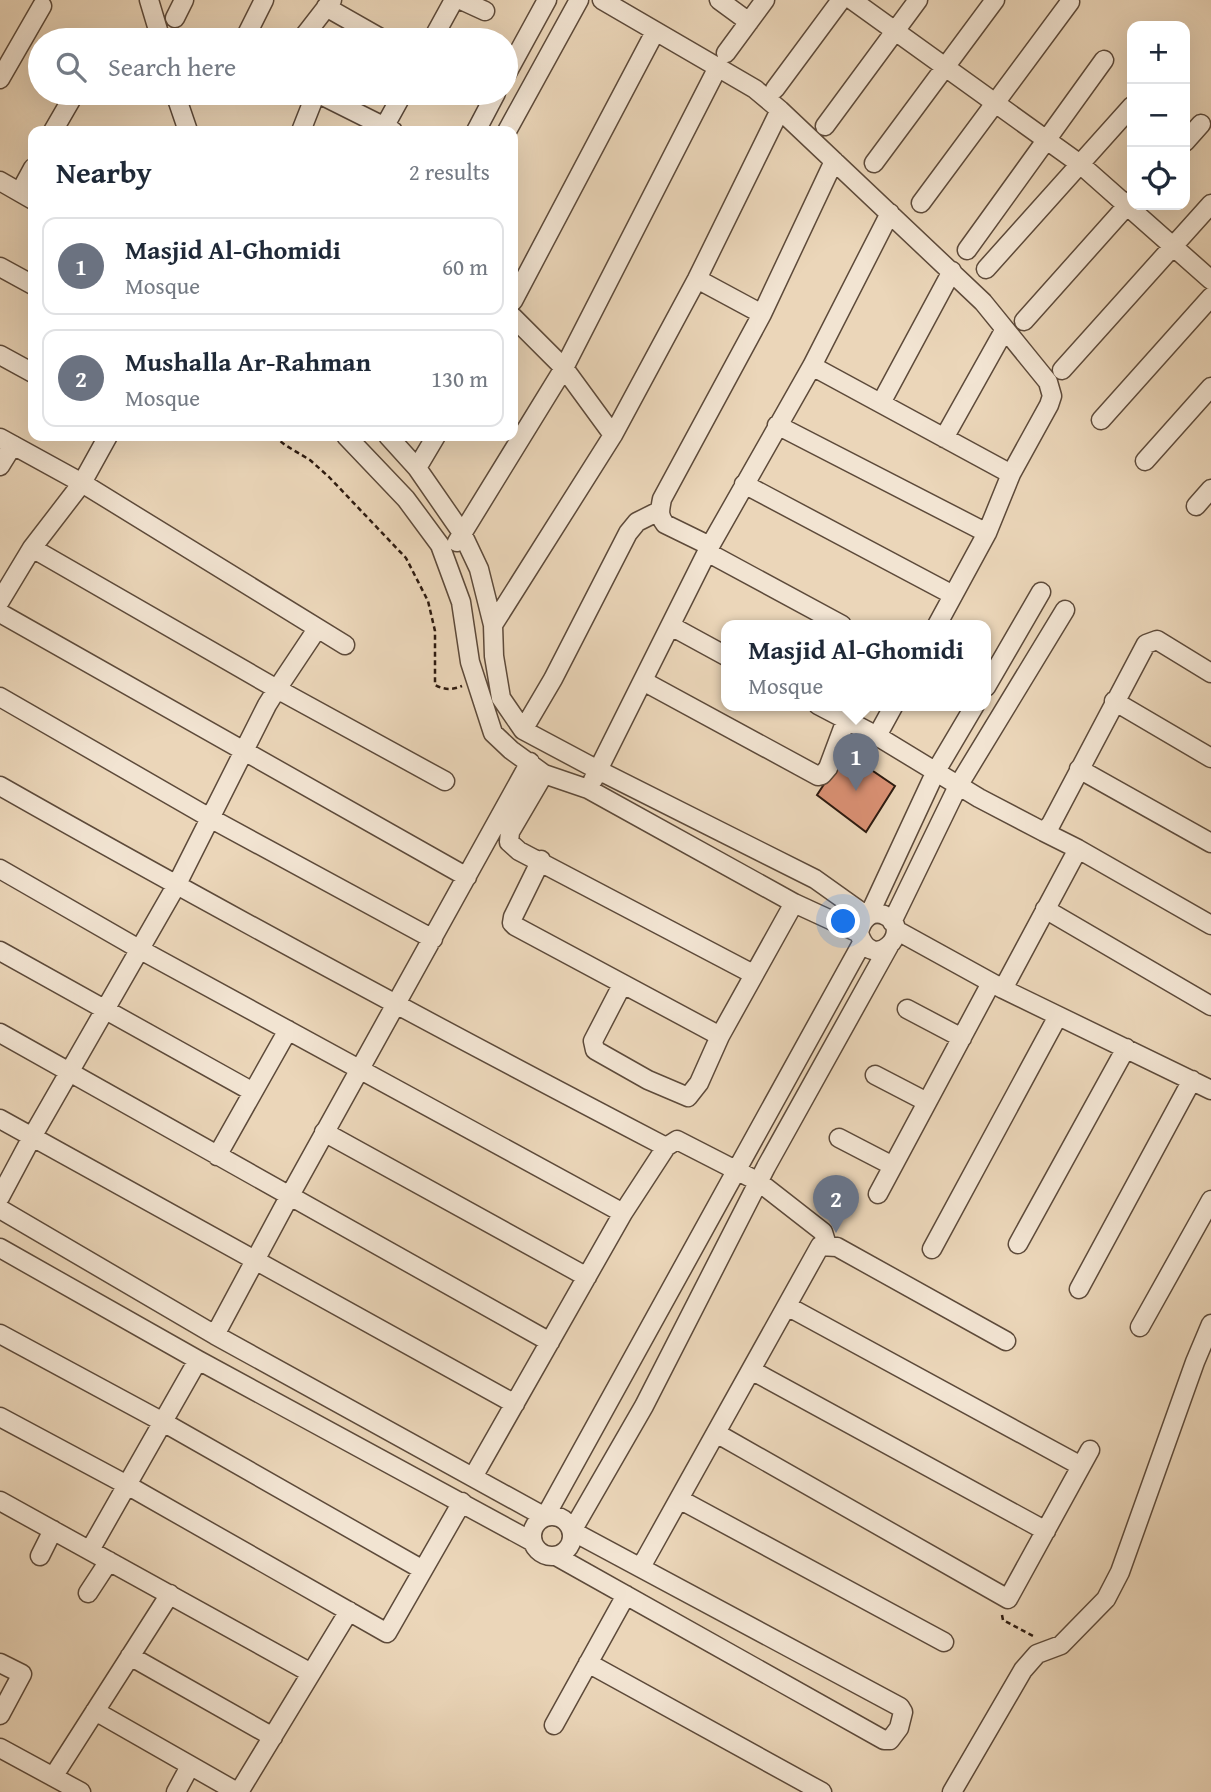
<!DOCTYPE html>
<html lang="en">
<head>
<meta charset="utf-8">
<style>
  :root { --surface:#fff; --page:#f2f2f3; --text:#1f2937; --muted:#747a83; --line:#e0e1e3; --accent:#8f2418 }
  body { margin:0; font-family:"Gentium Book Plus",serif; background:var(--page); color:var(--text) }
  .controls { position:absolute; right:21px; top:21px; display:grid; overflow:hidden; border-radius:14px; box-shadow:0 7px 28px #0002 }
  .controls button { width:63px; height:63px; display:grid; place-items:center; padding:0; border:0; border-bottom:2px solid var(--line); background:var(--surface); color:var(--text); font:35px sans-serif }
  .you { position:absolute; left:844px; top:922px; width:24px; height:24px; margin:-18px; border:5px solid #fff; border-radius:50%; background:#1a73e8; box-shadow:0 0 0 10px #1a73e833 }
  .badge { display:grid; place-items:center; width:46px; height:46px; border-radius:50%; background:var(--accent); color:#fff; font-size:23px; font-weight:700 }
  .pin { position:absolute; translate:-50% -58px; filter:drop-shadow(0 2px 4px #0008) }
  .pin::after { content:''; position:absolute; top:37px; width:24px; height:21px; background:inherit; clip-path:polygon(0 0,100% 0,50% 100%) }
  .popup { position:absolute; left:721px; top:620px; width:270px; height:91px; box-sizing:border-box; display:grid; place-content:center; border-radius:14px; background:var(--surface); filter:drop-shadow(0 2px 5px #0005); font-size:23px; white-space:nowrap; color:var(--muted) }
  .popup b { font-size:26px; color:var(--text) }
  .popup::after { content:''; position:absolute; left:50%; top:100%; margin-left:-14px; border:14px solid transparent; border-top-color:var(--surface) }
  .list { margin:0; padding:0; list-style:none }
  h2 { display:flex; justify-content:space-between; align-items:center; height:91px; margin:0; padding:0 28px; font-size:30px }
  h2 small { font-size:23px; font-weight:400; color:var(--muted) }
  .list li { display:grid; grid-template-columns:46px 1fr auto; gap:21px; align-items:center; box-sizing:border-box; height:98px; margin:0 14px 14px; padding:0 14px; border:2px solid var(--line); border-radius:14px }
  .list b { display:block; font-size:26px; white-space:nowrap }
  .list p { margin:0; font-size:23px; white-space:nowrap; color:var(--muted) }
  .list em { font-size:23px; font-style:normal; color:var(--muted) }
  .icon { flex:none; width:38px; height:38px; fill:none; stroke:currentColor; stroke-width:2; stroke-linecap:round; stroke-linejoin:round }
  .map { position:relative; flex:none; width:1211px; height:1792px; overflow:hidden }
  .search { position:absolute; background:var(--surface); box-shadow:0 7px 28px #0002; left:28px; top:28px; width:490px; height:77px; display:flex; align-items:center; gap:18px; box-sizing:border-box; padding:0 24px; border-radius:38px; color:var(--muted); font-size:26px }
  .panel { position:absolute; background:var(--surface); box-shadow:0 7px 28px #0002; left:28px; top:126px; width:490px; height:315px; border-radius:14px }
  .map>svg:first-child { display:block }
  .building { fill:#d99073; stroke:#2e1b10; stroke-width:2 }
  .lines { fill:none; stroke-linecap:round; stroke-linejoin:round }
  .minor-casing { stroke:#5d4a3a; stroke-width:21 }
  .path { stroke:#2e1b10; stroke-width:2.5; stroke-dasharray:5 3.5; stroke-linecap:butt }
  .minor { stroke:#f2e4d2; stroke-width:18 }
</style>
</head>
<body>
<div class="map">
<svg width="1211" height="1792" viewBox="0 0 1211 1792">
  <rect width="100%" height="100%" fill="#ebd6b9"/>
  <filter id="stains"><feTurbulence type="fractalNoise" baseFrequency=".00286" numOctaves="4"/><feColorMatrix values="0 0 0 0 .2 0 0 0 0 .09 0 0 0 0 .02 0 0 0 .5 -.17"/></filter>
  <radialGradient id="worn" r=".72"><stop offset=".6" stop-color="#630" stop-opacity="0"/><stop offset="1" stop-color="#630" stop-opacity=".3"/></radialGradient>
  <!-- building -->
  <path class="building" d="M845,752L895,786L866,832L817,795Z"/>
  <g class="lines">
    <defs>
      <path id="minor" d="M149,0L161,40
        M461,0L485,11
        M602,0L755,89L780,110L983,302L1048,382L1052,396L1049,405L1011,474L987,533L937,625
        M719,0L749,22
        M852,0L1080,164L1211,280
        M326,7L384,40
        M175,18L184,0
        M244,40L264,0
        M301,40L332,0
        M432,40L454,0
        M726,53L765,0
        M506,75L547,0
        M0,79L42,6
        M775,89L841,0
        M175,93L188,131
        M317,93L393,131
        M825,126L918,0
        M53,131L75,93
        M301,131L316,93
        M382,131L403,93
        M476,131L496,93
        M507,131L579,0
        M1185,142L1201,124
        M874,163L995,0
        M0,181L33,200
        M20,192L33,168
        M921,203L1070,2
        M967,250L1104,60
        M0,267L33,285
        M986,269L1132,106
        M697,279L762,314
        M513,301L655,32
        M513,317L564,368L613,435
        M1024,321L1132,200
        M0,355L33,373
        M812,366L1011,474
        M1062,370L1211,204
        M881,403L952,271
        M1101,420L1211,297
        M777,425L987,533
        M346,436L406,499L440,545L461,602L470,662L493,733L511,750L544,774L588,789L794,903L859,933C872,975 915,931 886,916C871,908 861,921 859,933
        M388,436L417,468L462,533L479,569L493,625L494,656L501,698L523,730L598,770L815,879L867,916
        M0,438L82,483L345,645
        M944,438L1005,329
        M1145,461L1211,387
        M0,466L13,445
        M417,468L436,436
        M744,484L953,595
        M1196,506L1211,489
        M457,542L564,368L718,67
        M710,546L665,524C658,515 660,510 662,499L762,314L834,161
        M32,548L277,689L317,629
        M707,552L842,625
        M0,601L32,548L82,483L108,436
        M0,613L467,877
        M493,625L613,435L697,279L780,110
        M671,626L726,656
        M643,681L818,776L822,775L828,768L846,720
        M986,687L1041,592
        M0,697L210,818L433,939
        M1114,701L1211,758
        M818,705L877,736L894,705
        M523,730L553,679L628,533L637,522L659,511
        M877,736L979,798L1044,832
        M1079,769L1211,843
        M544,774L510,832L509,842L519,851L753,974
        M593,780L710,546L812,366L890,213
        M0,786C220,911 442,1030 666,1147
        M1078,849L1211,925
        M541,860L513,917L512,923L515,926L720,1036
        M0,869L139,949L623,1213
        M1045,909L1211,1006
        M869,915L936,771L975,705
        M892,922L958,786L1065,610
        M896,930L1003,989L1211,1090
        M0,951L253,1092
        M622,985L593,1041L595,1050L648,1080L688,1097L699,1083L720,1036L794,903
        M1003,989L1078,849L1044,832L1051,824L1146,644L1157,640L1211,673
        M907,1009L962,1038
        M0,1033L550,1342
        M875,1075L927,1102
        M0,1119L515,1404
        M324,1132L587,1277
        M839,1138L893,1166
        M217,1156L288,1030
        M878,1194L991,983
        M0,1197L32,1137L176,886L267,705L277,689L445,781
        M0,1209L215,1335L545,1517L862,943
        M1018,1244L1126,1048
        M0,1248L198,1360L533,1542
        M932,1249L1058,1016
        M1079,1289L1192,1080
        M787,1306L1081,1466
        M1140,1327L1211,1200
        M0,1334L163,1422L423,1570
        M215,1335L289,1197L530,762
        M751,1370L1046,1531
        M0,1417L127,1485L387,1633L462,1502
        M716,1433L1008,1599L1090,1450
        M473,1477L623,1213L666,1147L677,1140L759,1182L823,1232L827,1245
        M679,1499L944,1642
        M0,1501L311,1673
        M532 1536a20 20 0 1 1 40 0a20 20 0 1 1-40 0Z
        M90,1550L198,1360
        M40,1556L53,1530
        M556,1556L884,1740H890L899,1728L903,1712L900,1707L572,1531L644,1406L766,1167L889,946
        M641,1567L820,1246L837,1247L1006,1341
        M88,1593L109,1561
        M130,1656L273,1737
        M0,1663L22,1674L0,1715
        M588,1663L822,1792
        M95,1711L237,1792
        M554,1725L626,1595
        M0,1748L81,1792
        M53,1777L170,1594
        M176,1792L190,1766
        M239,1792L349,1611
        M952,1792L1023,1670L1037,1654L1061,1645L1106,1599L1120,1572L1195,1362L1211,1324"/>
    </defs>
    <!-- minor casing -->
    <use href="#minor" class="minor-casing"/>
    <!-- path -->
    <path class="path" d="M274,436L285,445L310,460L329,477L406,558L428,601L435,631V685C444,690 453,690 462,686
      M1002,1615L1003,1620L1033,1636"/>
    <!-- minor -->
    <use href="#minor" class="minor"/>
  </g>
  <rect width="100%" height="100%" filter="url(#stains)"/>
  <rect width="100%" height="100%" fill="url(#worn)"/>
</svg>
<div class="controls">
<button>+</button>
<button>−</button>
<button><svg class="icon" aria-label="locate" viewBox="0 0 24 24"><circle cx="12" cy="12" r="6"/><path d="M12 2v4M12 18v4M2 12h4M18 12h4"/></svg></button>
</div>
<div class="you"></div>
<div class="pin badge" style="left:856px;top:791px;background:#6b7280">1</div>
<div class="popup"><b>Masjid Al-Ghomidi</b>Mosque</div>
<div class="pin badge" style="left:836px;top:1233px;background:#6b7280">2</div>
<div class="search"><svg class="icon" aria-label="search" viewBox="0 0 24 24"><circle cx="10" cy="10" r="6"/><path d="M15 15l6 6"/></svg>Search here</div>
<section class="panel">
<h2>Nearby<small>2 results</small></h2>
<ul class="list">
<li><span class="badge" style="background:#6b7280">1</span><div><b>Masjid Al-Ghomidi</b><p>Mosque</p></div><em>60 m</em></li>
<li><span class="badge" style="background:#6b7280">2</span><div><b>Mushalla Ar-Rahman</b><p>Mosque</p></div><em>130 m</em></li>
</ul>
</section>
</div>
</body>
</html>
